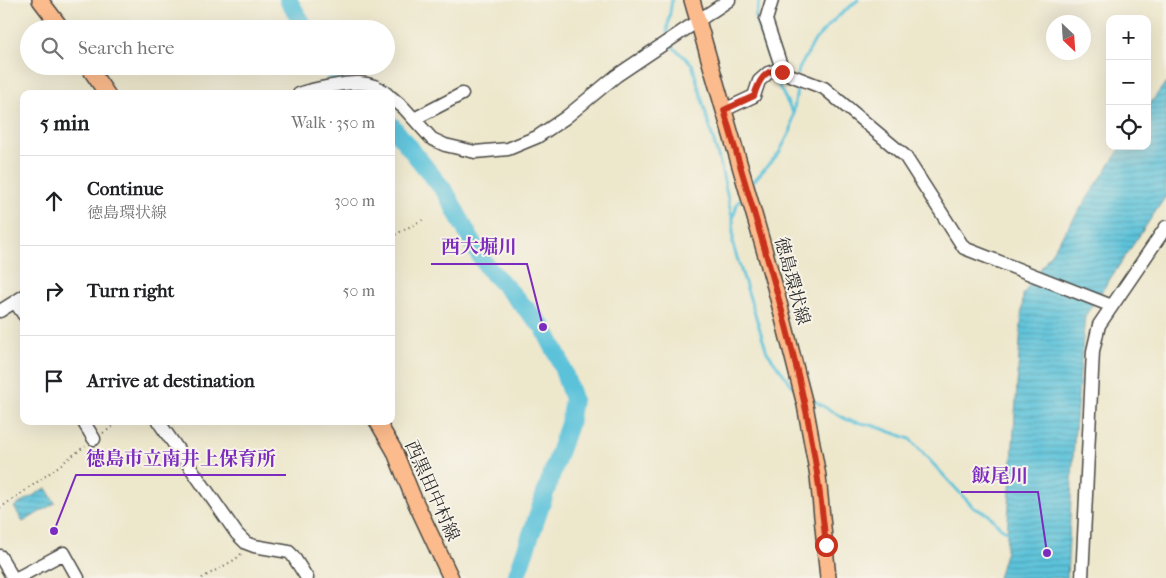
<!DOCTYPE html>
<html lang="en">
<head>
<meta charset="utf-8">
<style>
  :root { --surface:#fff; --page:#f6f6f6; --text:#202124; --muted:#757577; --line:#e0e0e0 }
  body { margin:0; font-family:"IM FELL French Canon","Noto Serif JP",serif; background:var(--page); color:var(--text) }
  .controls { position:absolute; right:15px; top:15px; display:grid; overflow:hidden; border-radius:10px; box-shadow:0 5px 20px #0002 }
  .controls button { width:45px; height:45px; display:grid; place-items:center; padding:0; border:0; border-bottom:1px solid var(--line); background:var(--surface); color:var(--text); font:25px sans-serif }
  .compass { position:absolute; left:1046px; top:15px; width:45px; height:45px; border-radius:50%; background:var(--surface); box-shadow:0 5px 20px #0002; rotate:155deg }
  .stop { position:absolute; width:15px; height:15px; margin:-11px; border:4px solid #c8321e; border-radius:50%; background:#fff }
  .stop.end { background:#c8321e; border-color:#fff; box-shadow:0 1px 5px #0008 }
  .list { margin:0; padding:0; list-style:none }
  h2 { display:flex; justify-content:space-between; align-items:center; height:65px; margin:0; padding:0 20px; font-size:21px }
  h2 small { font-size:16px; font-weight:400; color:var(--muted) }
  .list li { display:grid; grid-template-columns:32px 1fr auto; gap:15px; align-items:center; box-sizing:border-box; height:90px; padding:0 20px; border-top:1px solid var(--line) }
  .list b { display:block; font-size:19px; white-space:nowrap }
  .list p { margin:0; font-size:16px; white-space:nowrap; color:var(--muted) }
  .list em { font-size:16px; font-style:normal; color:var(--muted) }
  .icon { flex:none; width:28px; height:28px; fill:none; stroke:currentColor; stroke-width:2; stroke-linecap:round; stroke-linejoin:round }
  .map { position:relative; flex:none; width:1166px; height:578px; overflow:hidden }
  .search { position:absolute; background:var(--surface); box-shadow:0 5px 20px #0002; left:20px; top:20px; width:375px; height:55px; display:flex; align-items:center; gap:12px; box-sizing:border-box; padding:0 18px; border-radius:28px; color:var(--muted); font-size:19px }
  .panel { position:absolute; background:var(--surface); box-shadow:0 5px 20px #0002; left:20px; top:90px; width:375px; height:335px; border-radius:10px }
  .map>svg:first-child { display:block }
  .water { fill:url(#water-rules); stroke:#447682 }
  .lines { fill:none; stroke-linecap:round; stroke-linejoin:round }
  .stream { stroke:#5cc2da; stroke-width:3 }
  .river { stroke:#5cc2da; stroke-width:18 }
  .minor-casing { stroke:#484743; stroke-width:15 }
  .major-casing { stroke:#484743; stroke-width:18 }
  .path { stroke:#484743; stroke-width:2; stroke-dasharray:1 4; stroke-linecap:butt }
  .minor { stroke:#fff; stroke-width:12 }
  .major { stroke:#fbbb8c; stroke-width:15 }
  .route { stroke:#c8321e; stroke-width:6 }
  .labels { text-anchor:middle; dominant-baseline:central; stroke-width:4; stroke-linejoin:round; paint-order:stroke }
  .street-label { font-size:18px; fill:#2b2b2b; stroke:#f7f3e8 }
  .leader { fill:none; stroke:#7b2cbf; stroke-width:2 }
  .callout-dot { fill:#7b2cbf; stroke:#f7f3e8; stroke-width:2 }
  .callout-label { font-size:19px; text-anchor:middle; font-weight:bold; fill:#7b2cbf; stroke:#f7f3e8; stroke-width:4; stroke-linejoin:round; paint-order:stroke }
</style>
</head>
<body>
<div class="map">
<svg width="1166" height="578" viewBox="0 0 1166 578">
  <defs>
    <pattern id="water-rules" width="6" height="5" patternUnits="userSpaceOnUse" patternTransform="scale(1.25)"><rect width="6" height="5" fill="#5cc2da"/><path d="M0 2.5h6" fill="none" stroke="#4c9eb1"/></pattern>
  </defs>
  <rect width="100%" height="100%" fill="#f7f3e8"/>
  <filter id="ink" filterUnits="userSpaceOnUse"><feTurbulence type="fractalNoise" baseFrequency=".02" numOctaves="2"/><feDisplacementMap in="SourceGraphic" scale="10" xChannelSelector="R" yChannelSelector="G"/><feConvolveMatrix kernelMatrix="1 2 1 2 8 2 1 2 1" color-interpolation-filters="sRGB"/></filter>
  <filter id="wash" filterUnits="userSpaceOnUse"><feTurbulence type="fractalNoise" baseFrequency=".0096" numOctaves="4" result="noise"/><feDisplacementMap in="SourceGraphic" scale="20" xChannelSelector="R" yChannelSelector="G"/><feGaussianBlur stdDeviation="1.12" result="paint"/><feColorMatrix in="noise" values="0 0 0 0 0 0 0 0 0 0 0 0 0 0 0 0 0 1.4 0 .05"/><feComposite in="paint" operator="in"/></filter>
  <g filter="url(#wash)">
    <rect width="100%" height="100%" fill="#ede7cc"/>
    <!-- water -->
    <path class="water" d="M1166,82V196L1085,316L1074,442L1067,578H998L1006,550L1023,295L1122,146H1147V108Z
      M46,488L55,503L23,522L14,507Z"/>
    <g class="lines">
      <!-- stream -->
      <path class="stream" d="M760,0L755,17L772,69
        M669,36L667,31L672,0
        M671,42L674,48L692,64L721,167L732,217
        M798,74L799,69L815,40L835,19L858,0
        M773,75L793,113
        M751,184L779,153L791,130L798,82
        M743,196L737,204L733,219V245L767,352L794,388
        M809,398L847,420L875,426L910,439L974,508L988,514L1001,528L1010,533"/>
      <!-- river -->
      <path class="river" d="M288,0L306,29
        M330,66L349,94
        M391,125L446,193L477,251L488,268L543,327L559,358L573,399L569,424L516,578"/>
    </g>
  </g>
  <g filter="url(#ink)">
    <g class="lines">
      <defs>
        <path id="minor" d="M772,0L766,20L783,72
          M299,94C308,90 317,89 326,87C348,83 369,78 387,94
          M391,97L404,108L432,139L445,145L475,152L508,149L537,137L565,118L616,76L729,0
          M724,110L754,96L759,81L768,73L777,70L824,88L905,156L964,248L1112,306L1166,227
          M414,119L462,94
          M15,302L24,315
          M0,311L24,296
          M83,421L94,439
          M158,421L237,534L246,543L254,546L289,552L293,556L307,578
          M0,556L13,578
          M17,578L64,553L78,578
          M1082,578L1093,351L1099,325L1112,306"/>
        <path id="major" d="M40,0L62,29
          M692,0L775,287L805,405L818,476L828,578
          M88,66L107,94
          M377,421L394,450L413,497L451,578"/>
      </defs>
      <!-- minor casing -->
      <use href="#minor" class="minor-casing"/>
      <!-- major casing -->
      <use href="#major" class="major-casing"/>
      <!-- path -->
      <path class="path" d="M391,237L424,219
        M103,433L122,421
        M0,508L43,478L85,446
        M202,578L236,559L242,553"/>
      <!-- minor -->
      <use href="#minor" class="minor"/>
      <!-- major -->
      <use href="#major" class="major"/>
    </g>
  </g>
  <g class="lines" filter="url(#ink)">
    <!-- route -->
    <path class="route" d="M782,72C765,66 758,83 754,96L724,110C752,209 784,306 805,406C815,452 821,498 826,545"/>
  </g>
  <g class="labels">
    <!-- street labels -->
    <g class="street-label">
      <text transform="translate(792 281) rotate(75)">徳島環状線</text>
      <text transform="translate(432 491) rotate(66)">西黒田中村線</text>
    </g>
  </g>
  <!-- callouts -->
  <path class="leader" d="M543 327L527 264H431M54 531L76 475H286M1047 553L1038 492H961"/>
  <g class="callout-dot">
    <circle cx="543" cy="327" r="5"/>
    <circle cx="54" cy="531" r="5"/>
    <circle cx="1047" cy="553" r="5"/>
  </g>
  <g class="callout-label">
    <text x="479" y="253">西大堀川</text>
    <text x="181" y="465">徳島市立南井上保育所</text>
    <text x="1000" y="482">飯尾川</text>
  </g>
</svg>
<div class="controls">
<button>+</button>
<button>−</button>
<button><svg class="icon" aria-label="locate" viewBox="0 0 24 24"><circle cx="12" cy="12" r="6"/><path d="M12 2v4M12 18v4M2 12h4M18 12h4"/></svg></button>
</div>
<svg class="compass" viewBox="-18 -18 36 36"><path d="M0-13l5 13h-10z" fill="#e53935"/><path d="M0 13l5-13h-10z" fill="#757577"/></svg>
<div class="stop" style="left:826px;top:545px"></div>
<div class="stop end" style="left:782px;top:72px"></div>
<div class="search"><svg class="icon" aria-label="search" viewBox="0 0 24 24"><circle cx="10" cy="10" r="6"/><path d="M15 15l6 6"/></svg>Search here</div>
<section class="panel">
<h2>5 min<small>Walk · 350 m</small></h2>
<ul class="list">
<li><svg class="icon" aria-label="ahead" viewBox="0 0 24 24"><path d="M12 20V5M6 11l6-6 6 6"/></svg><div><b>Continue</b><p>徳島環状線</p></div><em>300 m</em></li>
<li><svg class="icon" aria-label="right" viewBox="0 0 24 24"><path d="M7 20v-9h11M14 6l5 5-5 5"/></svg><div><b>Turn right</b></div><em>50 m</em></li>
<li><svg class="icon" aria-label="arrive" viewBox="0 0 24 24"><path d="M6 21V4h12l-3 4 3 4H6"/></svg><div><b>Arrive at destination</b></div></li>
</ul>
</section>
</div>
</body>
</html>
